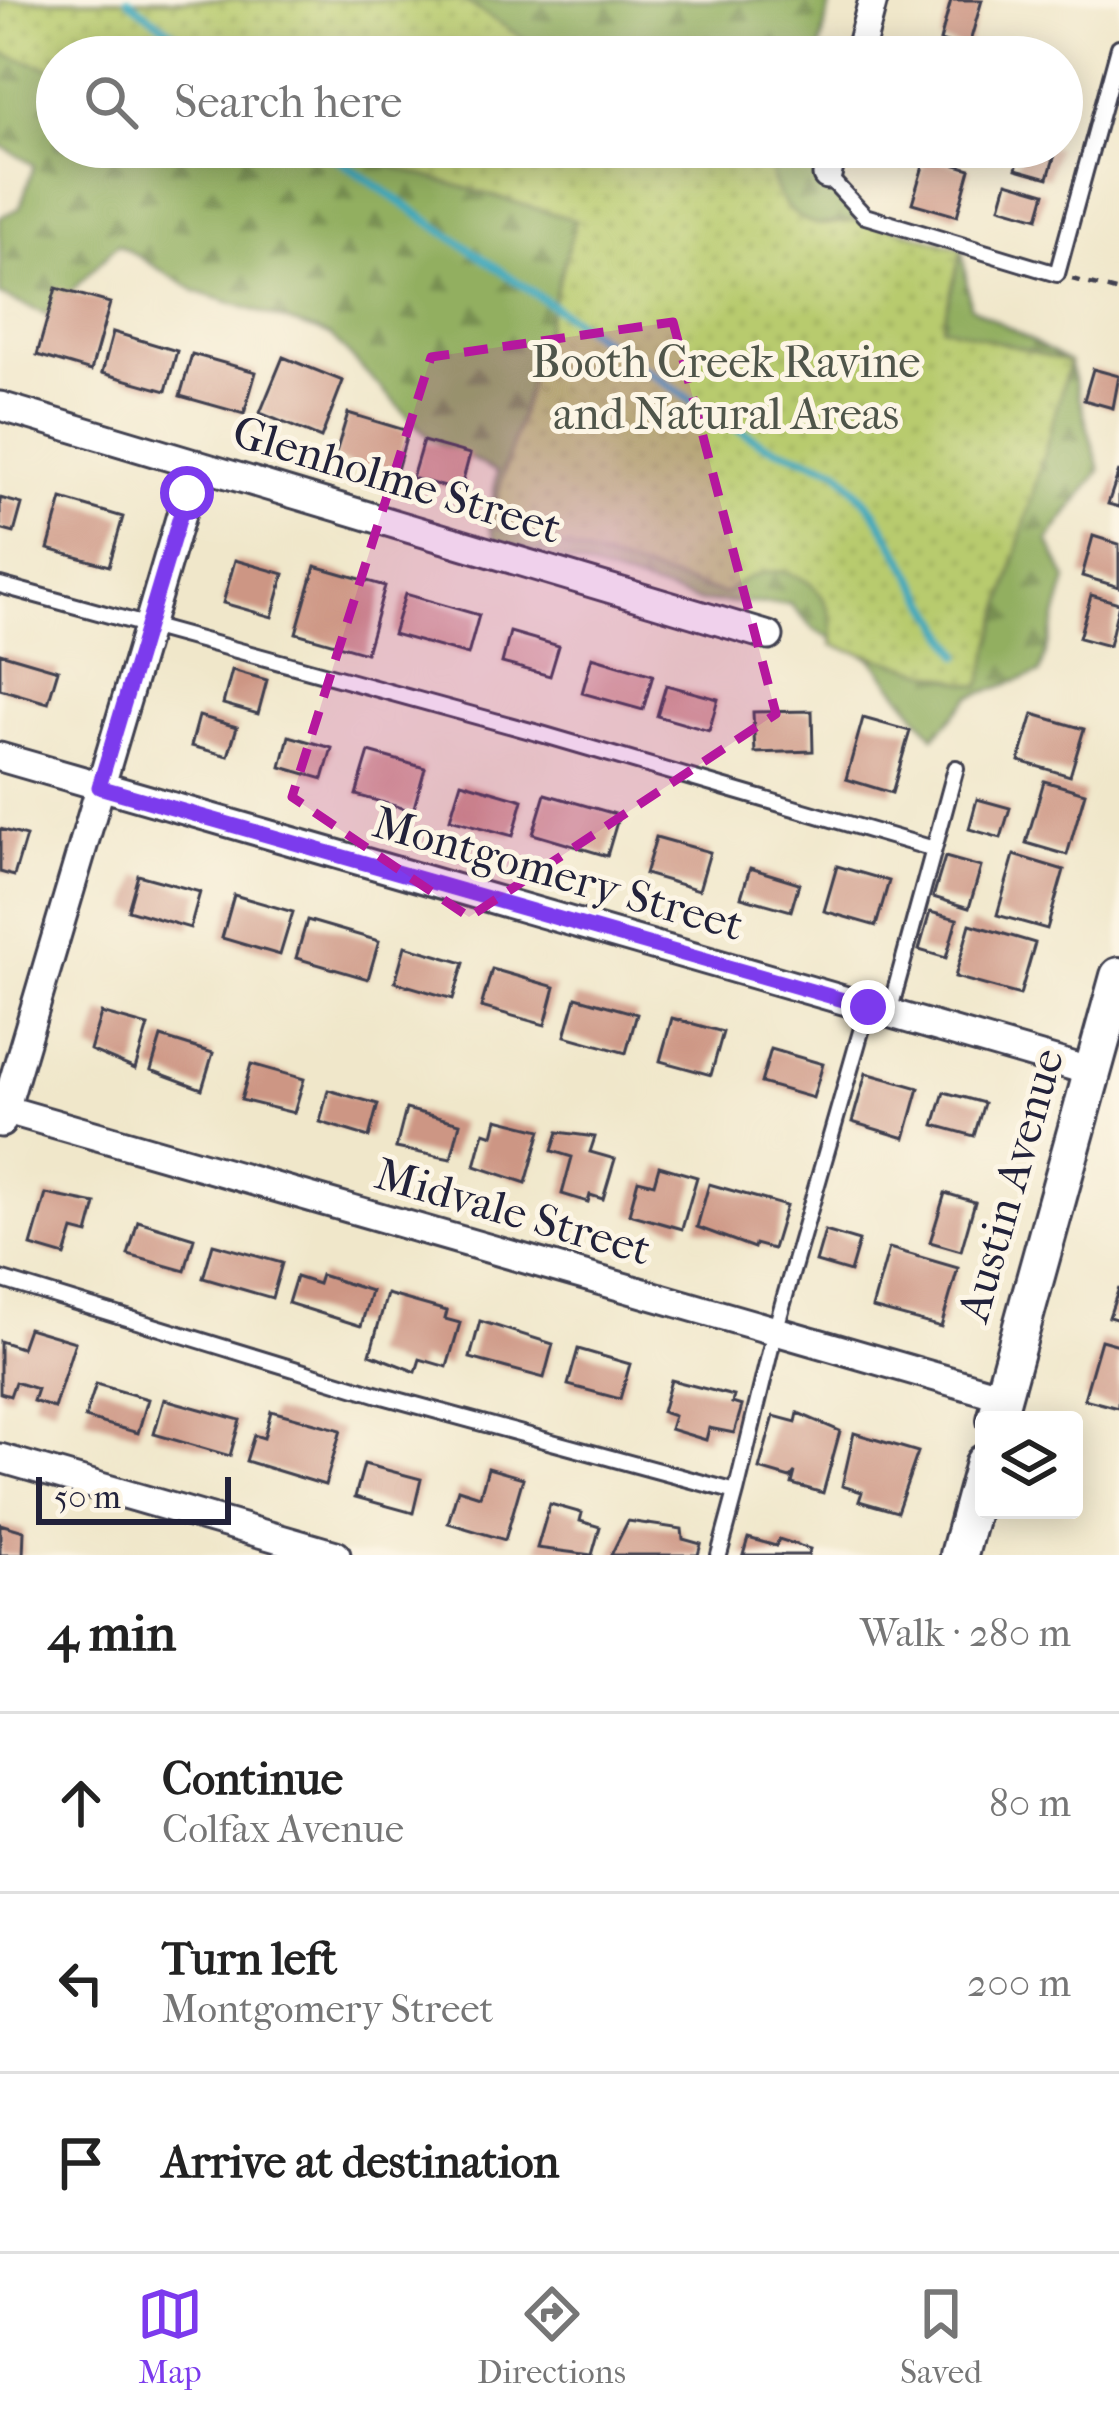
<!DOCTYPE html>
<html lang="en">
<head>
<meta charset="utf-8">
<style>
  :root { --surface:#fff; --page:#f6f6f6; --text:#222; --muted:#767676; --line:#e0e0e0; --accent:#7c3aed }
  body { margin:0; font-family:"IM FELL French Canon",serif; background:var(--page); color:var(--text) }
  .controls { position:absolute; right:36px; bottom:36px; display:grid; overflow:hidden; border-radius:12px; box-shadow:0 6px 30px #0003 }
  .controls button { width:108px; height:108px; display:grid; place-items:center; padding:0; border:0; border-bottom:3px solid var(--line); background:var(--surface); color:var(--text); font:60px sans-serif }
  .scale { position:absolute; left:36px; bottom:30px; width:195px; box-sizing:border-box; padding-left:12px; border:6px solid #22223b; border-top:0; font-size:33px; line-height:42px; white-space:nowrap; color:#22223b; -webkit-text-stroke:9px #fcf5e5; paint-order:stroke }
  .stop { position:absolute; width:36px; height:36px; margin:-27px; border:9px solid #7c3aed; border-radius:50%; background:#fff }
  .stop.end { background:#7c3aed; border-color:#fff; box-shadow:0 3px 12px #0008 }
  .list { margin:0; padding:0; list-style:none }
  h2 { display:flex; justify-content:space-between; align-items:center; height:156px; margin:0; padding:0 48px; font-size:51px }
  h2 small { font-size:39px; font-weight:400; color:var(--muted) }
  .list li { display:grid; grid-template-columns:78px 1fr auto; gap:36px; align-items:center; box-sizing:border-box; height:180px; padding:0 48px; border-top:3px solid var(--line) }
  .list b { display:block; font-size:45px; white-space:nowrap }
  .list p { margin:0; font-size:39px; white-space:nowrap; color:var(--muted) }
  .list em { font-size:39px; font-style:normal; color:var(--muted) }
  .icon { flex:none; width:66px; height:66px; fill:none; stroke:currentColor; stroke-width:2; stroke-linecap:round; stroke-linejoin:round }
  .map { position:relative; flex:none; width:1119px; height:1555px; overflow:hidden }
  .search { position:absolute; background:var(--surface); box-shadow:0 6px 30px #0003; left:36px; right:36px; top:36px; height:132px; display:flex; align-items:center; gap:30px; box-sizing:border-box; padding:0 42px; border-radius:66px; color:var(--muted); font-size:45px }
  .sheet { height:696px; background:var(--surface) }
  nav { display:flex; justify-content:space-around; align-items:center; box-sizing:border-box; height:168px; border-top:3px solid var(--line); background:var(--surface); font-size:33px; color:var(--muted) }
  nav a { display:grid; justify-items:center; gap:6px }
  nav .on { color:var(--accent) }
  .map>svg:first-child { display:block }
  .forest { fill:url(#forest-firs); stroke:#5a684e; stroke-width:3 }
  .park { fill:url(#park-dots); stroke:#6d7654; stroke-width:3 }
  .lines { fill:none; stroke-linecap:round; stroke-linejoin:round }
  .stream { stroke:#3da8bd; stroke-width:8 }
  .building { fill:#cd9684 }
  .service-casing { stroke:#414050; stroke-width:20 }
  .minor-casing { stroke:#414050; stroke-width:33 }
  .secondary-casing { stroke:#414050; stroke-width:42 }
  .path { stroke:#414050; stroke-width:4.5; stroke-dasharray:9 9; stroke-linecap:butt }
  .service { stroke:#fff; stroke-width:14 }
  .minor { stroke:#fff; stroke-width:27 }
  .secondary { stroke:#fff; stroke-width:36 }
  .route { stroke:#7c3aed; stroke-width:15 }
  .marked { fill:#b5179e; fill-opacity:0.2; stroke:#b5179e; stroke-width:9; stroke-dasharray:24 15; stroke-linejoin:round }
  .labels { text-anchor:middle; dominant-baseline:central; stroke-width:10; stroke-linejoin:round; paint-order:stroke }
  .park-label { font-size:45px; fill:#4f554a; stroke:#fcf5e5 }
  .street-label { font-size:45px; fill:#22223b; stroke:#fcf5e5 }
</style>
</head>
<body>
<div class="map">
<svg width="1119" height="1555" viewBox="0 0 1119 1555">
  <defs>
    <pattern id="forest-firs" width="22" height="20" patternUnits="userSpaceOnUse" patternTransform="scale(3)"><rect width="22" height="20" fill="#92af61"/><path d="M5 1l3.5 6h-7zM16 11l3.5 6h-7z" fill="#778e51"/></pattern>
    <pattern id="park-dots" width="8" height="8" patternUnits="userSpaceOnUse" patternTransform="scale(3)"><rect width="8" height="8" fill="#b8cb6e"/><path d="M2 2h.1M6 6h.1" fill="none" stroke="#9eae60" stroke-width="1.8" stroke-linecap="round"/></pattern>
  </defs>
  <rect width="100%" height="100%" fill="#fcf5e5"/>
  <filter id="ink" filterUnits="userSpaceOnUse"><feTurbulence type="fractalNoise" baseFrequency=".00833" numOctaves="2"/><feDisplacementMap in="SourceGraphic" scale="24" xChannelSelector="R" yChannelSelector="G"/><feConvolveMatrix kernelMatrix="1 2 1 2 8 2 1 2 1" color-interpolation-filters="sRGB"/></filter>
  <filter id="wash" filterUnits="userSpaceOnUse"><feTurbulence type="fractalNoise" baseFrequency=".004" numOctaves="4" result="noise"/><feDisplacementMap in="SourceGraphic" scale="48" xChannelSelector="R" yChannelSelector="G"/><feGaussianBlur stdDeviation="2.7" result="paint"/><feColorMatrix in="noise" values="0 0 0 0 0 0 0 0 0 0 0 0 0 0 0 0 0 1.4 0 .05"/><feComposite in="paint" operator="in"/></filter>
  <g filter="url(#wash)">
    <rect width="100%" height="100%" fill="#f0e7ca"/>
    <!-- forest -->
    <path class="forest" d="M0,0H831L818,57H57V147H809L857,219L962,249L970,306L1069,362L1100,470L1048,540L1067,580L1040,673L970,697L934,737L872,659L815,630L790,604L701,602L495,540L489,525L497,472L429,438L330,335L197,292L118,244L48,315L0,295V217L20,208L34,165L0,145Z"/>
    <!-- park -->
    <path class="park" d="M0,0H463L553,57H57V70L0,53Z
      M325,147H754L773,152C765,182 785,218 817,224C833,226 848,218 863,221C896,227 930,240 962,249L942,326L1069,362L980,687L832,645C841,579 771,547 725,594L489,525L576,220Z"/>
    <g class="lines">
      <!-- stream -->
      <path class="stream" d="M128,0L205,57
        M320,147L705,410L764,444L838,469L875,512L960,655"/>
    </g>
    <g id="blocks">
      <!-- building -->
      <path class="building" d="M951,0H982L968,49L940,41Z
        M1022,147L1057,148L1048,178L1016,169Z
        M926,156L970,169L957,216L912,203Z
        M1007,182L1045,193L1038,218L1000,207Z
        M56,288L110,303L91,371L37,355Z
        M113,332L177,351L166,391L102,373Z
        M192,354L256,372L244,414L180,396Z
        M283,357L343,381L321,438L260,413Z
        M1093,369L1119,376L1113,408L1084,400Z
        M348,413L408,431L395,477L334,459Z
        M423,441L470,454L460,491L412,478Z
        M1119,471V507L1108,504Z
        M0,498L22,504L14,533L0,529Z
        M62,499L123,517L109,566L48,549Z
        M1093,536L1119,544V587L1082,576Z
        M235,560L284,574L272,617L223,603Z
        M315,566L385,586L366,653L296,633Z
        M405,594L479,615L468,655L393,634Z
        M1091,595L1119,603L1109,646L1079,638Z
        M510,632L559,646L550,676L502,663Z
        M0,653L58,670L48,703L0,689Z
        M592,657L653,675L643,710L582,693Z
        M232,670L267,680L258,714L223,704Z
        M666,685L718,699L709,731L657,716Z
        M812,711L813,751L755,753L753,712Z
        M1033,714L1084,729L1070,776L1019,761Z
        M199,716L237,727L228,756L191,746Z
        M863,718L910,731L892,793L846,779Z
        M289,736L332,748L323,779L281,767Z
        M369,752L425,768L413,811L356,795Z
        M1044,781L1085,793L1067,855L1026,843Z
        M461,782L523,800L513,836L450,819Z
        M545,794L619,815L607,856L533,834Z
        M977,799L1010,808L1001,838L969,829Z
        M0,829L26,836L14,876L0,872Z
        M656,837L710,852L699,890L645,874Z
        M1014,855L1064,870L1047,929L997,915Z
        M945,857L981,867L969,908L933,897Z
        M837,866L889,881L876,926L824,911Z
        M750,868L799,883L791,911L741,897Z
        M138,875L200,892L190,928L128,910Z
        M234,895L293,912L280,955L222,938Z
        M930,912L957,919L946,958L919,950Z
        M307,920L379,941L368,979L296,958Z
        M970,924L1035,943L1020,995L955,977Z
        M405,946L464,963L453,999L395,982Z
        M492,969L555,987L545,1025L481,1007Z
        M576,997L637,1014L626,1053L565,1036Z
        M101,1013L148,1026L135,1069L90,1050Z
        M672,1018L723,1032L711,1075L660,1061Z
        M161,1037L213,1053L202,1089L151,1070Z
        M771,1049L823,1064L813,1098L761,1083Z
        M251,1064L304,1079L294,1113L241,1100Z
        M866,1073L919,1088L905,1138L852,1122Z
        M328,1090L378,1104L369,1137L320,1122Z
        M944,1092L984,1103L974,1136L934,1125Z
        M406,1109L460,1123L451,1159L396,1148Z
        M497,1119L541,1130L526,1183L475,1166L484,1132L493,1135Z
        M558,1132L595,1137L590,1152L615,1159L603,1199L590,1195L588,1202L562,1194L572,1157L552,1151Z
        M659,1166L697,1177L682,1229L629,1214L638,1180L654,1184Z
        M709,1184L786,1206L773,1249L755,1244L754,1248L697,1227Z
        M945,1193L975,1202L961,1251L930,1242Z
        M46,1194L96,1204L88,1234L73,1230L65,1256L31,1246Z
        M138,1221L194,1238L185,1271L128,1255Z
        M825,1231L859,1241L850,1272L816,1262Z
        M213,1244L282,1263L272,1298L203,1278Z
        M889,1248L958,1268L941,1327L872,1308Z
        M321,1275L371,1291L361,1326L288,1303L296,1277L318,1284Z
        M1119,1288V1320L1109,1317Z
        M387,1294L447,1311L445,1319L460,1323L447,1367L420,1359L416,1372L370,1354Z
        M480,1321L553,1344L544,1378L470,1358Z
        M28,1328L75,1342L54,1408L33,1401L37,1389L15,1382L10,1396L0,1393V1341L21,1348Z
        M1101,1340L1119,1345L1118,1408L1084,1399Z
        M578,1349L630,1364L620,1399L568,1385Z
        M671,1380L734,1396L732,1403L742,1406L734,1433L709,1428L706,1440L670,1429L674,1416L662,1412Z
        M96,1384L148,1399L138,1433L85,1418Z
        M164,1399L240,1420L230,1456L154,1434Z
        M271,1411L341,1430L325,1485L246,1461L254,1435L264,1438Z
        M798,1413L840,1431L823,1493L792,1484L795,1472L790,1478L759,1469L774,1416L796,1422Z
        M854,1433L918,1452L897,1512L859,1501L862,1492L842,1486Z
        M364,1464L421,1479L413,1513L355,1497Z
        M488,1468L523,1478L505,1540L448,1523L458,1489L480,1496Z
        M550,1504L582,1513L580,1521L600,1527L592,1555L537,1548Z
        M628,1521L682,1529L683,1539L701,1544L698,1555H611Z
        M0,1524L24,1531L23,1555H0Z
        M748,1538L776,1546L779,1539L810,1549L808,1555H743Z"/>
    </g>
  </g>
  <g filter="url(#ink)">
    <use href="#blocks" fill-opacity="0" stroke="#414050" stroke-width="3"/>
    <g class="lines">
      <defs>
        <path id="service" d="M827,175L865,216L1057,274L1119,47
          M0,585L538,733L934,849L889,1013
          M934,849L956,768
          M0,1279L379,1395L736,1492L719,1555
          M736,1492L775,1331L868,1007"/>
        <path id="minor" d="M858,57L873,0
          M827,175L834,147
          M0,406L769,636
          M0,757L1093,1072
          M0,1108L1002,1396
          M1,1123L196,464
          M0,1458L336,1555"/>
        <path id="secondary" d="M996,1420L1119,976
          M959,1555L984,1463"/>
      </defs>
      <!-- service casing -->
      <use href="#service" class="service-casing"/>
      <!-- minor casing -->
      <use href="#minor" class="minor-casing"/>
      <!-- secondary casing -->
      <use href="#secondary" class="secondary-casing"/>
      <!-- path -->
      <path class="path" d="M1072,279L1119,292"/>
      <!-- service -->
      <use href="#service" class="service"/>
      <!-- minor -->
      <use href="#minor" class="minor"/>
      <!-- secondary -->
      <use href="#secondary" class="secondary"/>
    </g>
  </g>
  <g class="lines" filter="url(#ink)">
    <!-- route -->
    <path class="route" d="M187,493L99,787L868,1007"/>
  </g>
  <!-- marked area -->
  <path class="marked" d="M673,322L776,714L469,917L292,797L431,357Z"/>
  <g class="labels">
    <!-- park labels -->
    <g class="park-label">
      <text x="726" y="362">Booth Creek Ravine<tspan x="726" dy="52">and Natural Areas</tspan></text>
    </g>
    <!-- street labels -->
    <g class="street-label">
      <text transform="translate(397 480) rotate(17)">Glenholme Street</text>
      <text transform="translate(558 874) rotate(16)">Montgomery Street</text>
      <text transform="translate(1011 1185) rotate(-74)">Austin Avenue</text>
      <text transform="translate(513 1212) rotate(16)">Midvale Street</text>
    </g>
  </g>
</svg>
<div class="controls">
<button><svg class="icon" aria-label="layers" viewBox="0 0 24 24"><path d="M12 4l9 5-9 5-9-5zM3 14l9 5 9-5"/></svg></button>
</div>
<div class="scale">50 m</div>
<div class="stop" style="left:187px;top:493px"></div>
<div class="stop end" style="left:868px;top:1007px"></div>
<div class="search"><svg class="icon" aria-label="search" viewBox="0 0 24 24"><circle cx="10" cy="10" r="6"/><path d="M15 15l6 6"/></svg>Search here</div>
</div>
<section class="sheet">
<h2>4 min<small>Walk · 280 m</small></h2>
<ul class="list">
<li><svg class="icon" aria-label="ahead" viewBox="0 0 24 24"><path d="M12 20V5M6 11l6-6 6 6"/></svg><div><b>Continue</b><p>Colfax Avenue</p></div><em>80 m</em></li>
<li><svg class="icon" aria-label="left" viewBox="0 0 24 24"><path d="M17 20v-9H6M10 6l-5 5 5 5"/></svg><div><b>Turn left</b><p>Montgomery Street</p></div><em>200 m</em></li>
<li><svg class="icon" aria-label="arrive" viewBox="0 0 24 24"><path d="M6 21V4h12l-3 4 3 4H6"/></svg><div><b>Arrive at destination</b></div></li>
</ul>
</section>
<nav>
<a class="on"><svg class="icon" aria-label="map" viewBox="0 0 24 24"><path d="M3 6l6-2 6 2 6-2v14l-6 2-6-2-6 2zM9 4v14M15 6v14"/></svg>Map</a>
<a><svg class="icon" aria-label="directions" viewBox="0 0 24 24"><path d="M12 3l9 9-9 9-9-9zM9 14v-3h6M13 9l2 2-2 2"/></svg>Directions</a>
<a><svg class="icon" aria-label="saved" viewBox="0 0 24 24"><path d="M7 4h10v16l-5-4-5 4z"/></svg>Saved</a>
</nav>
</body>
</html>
